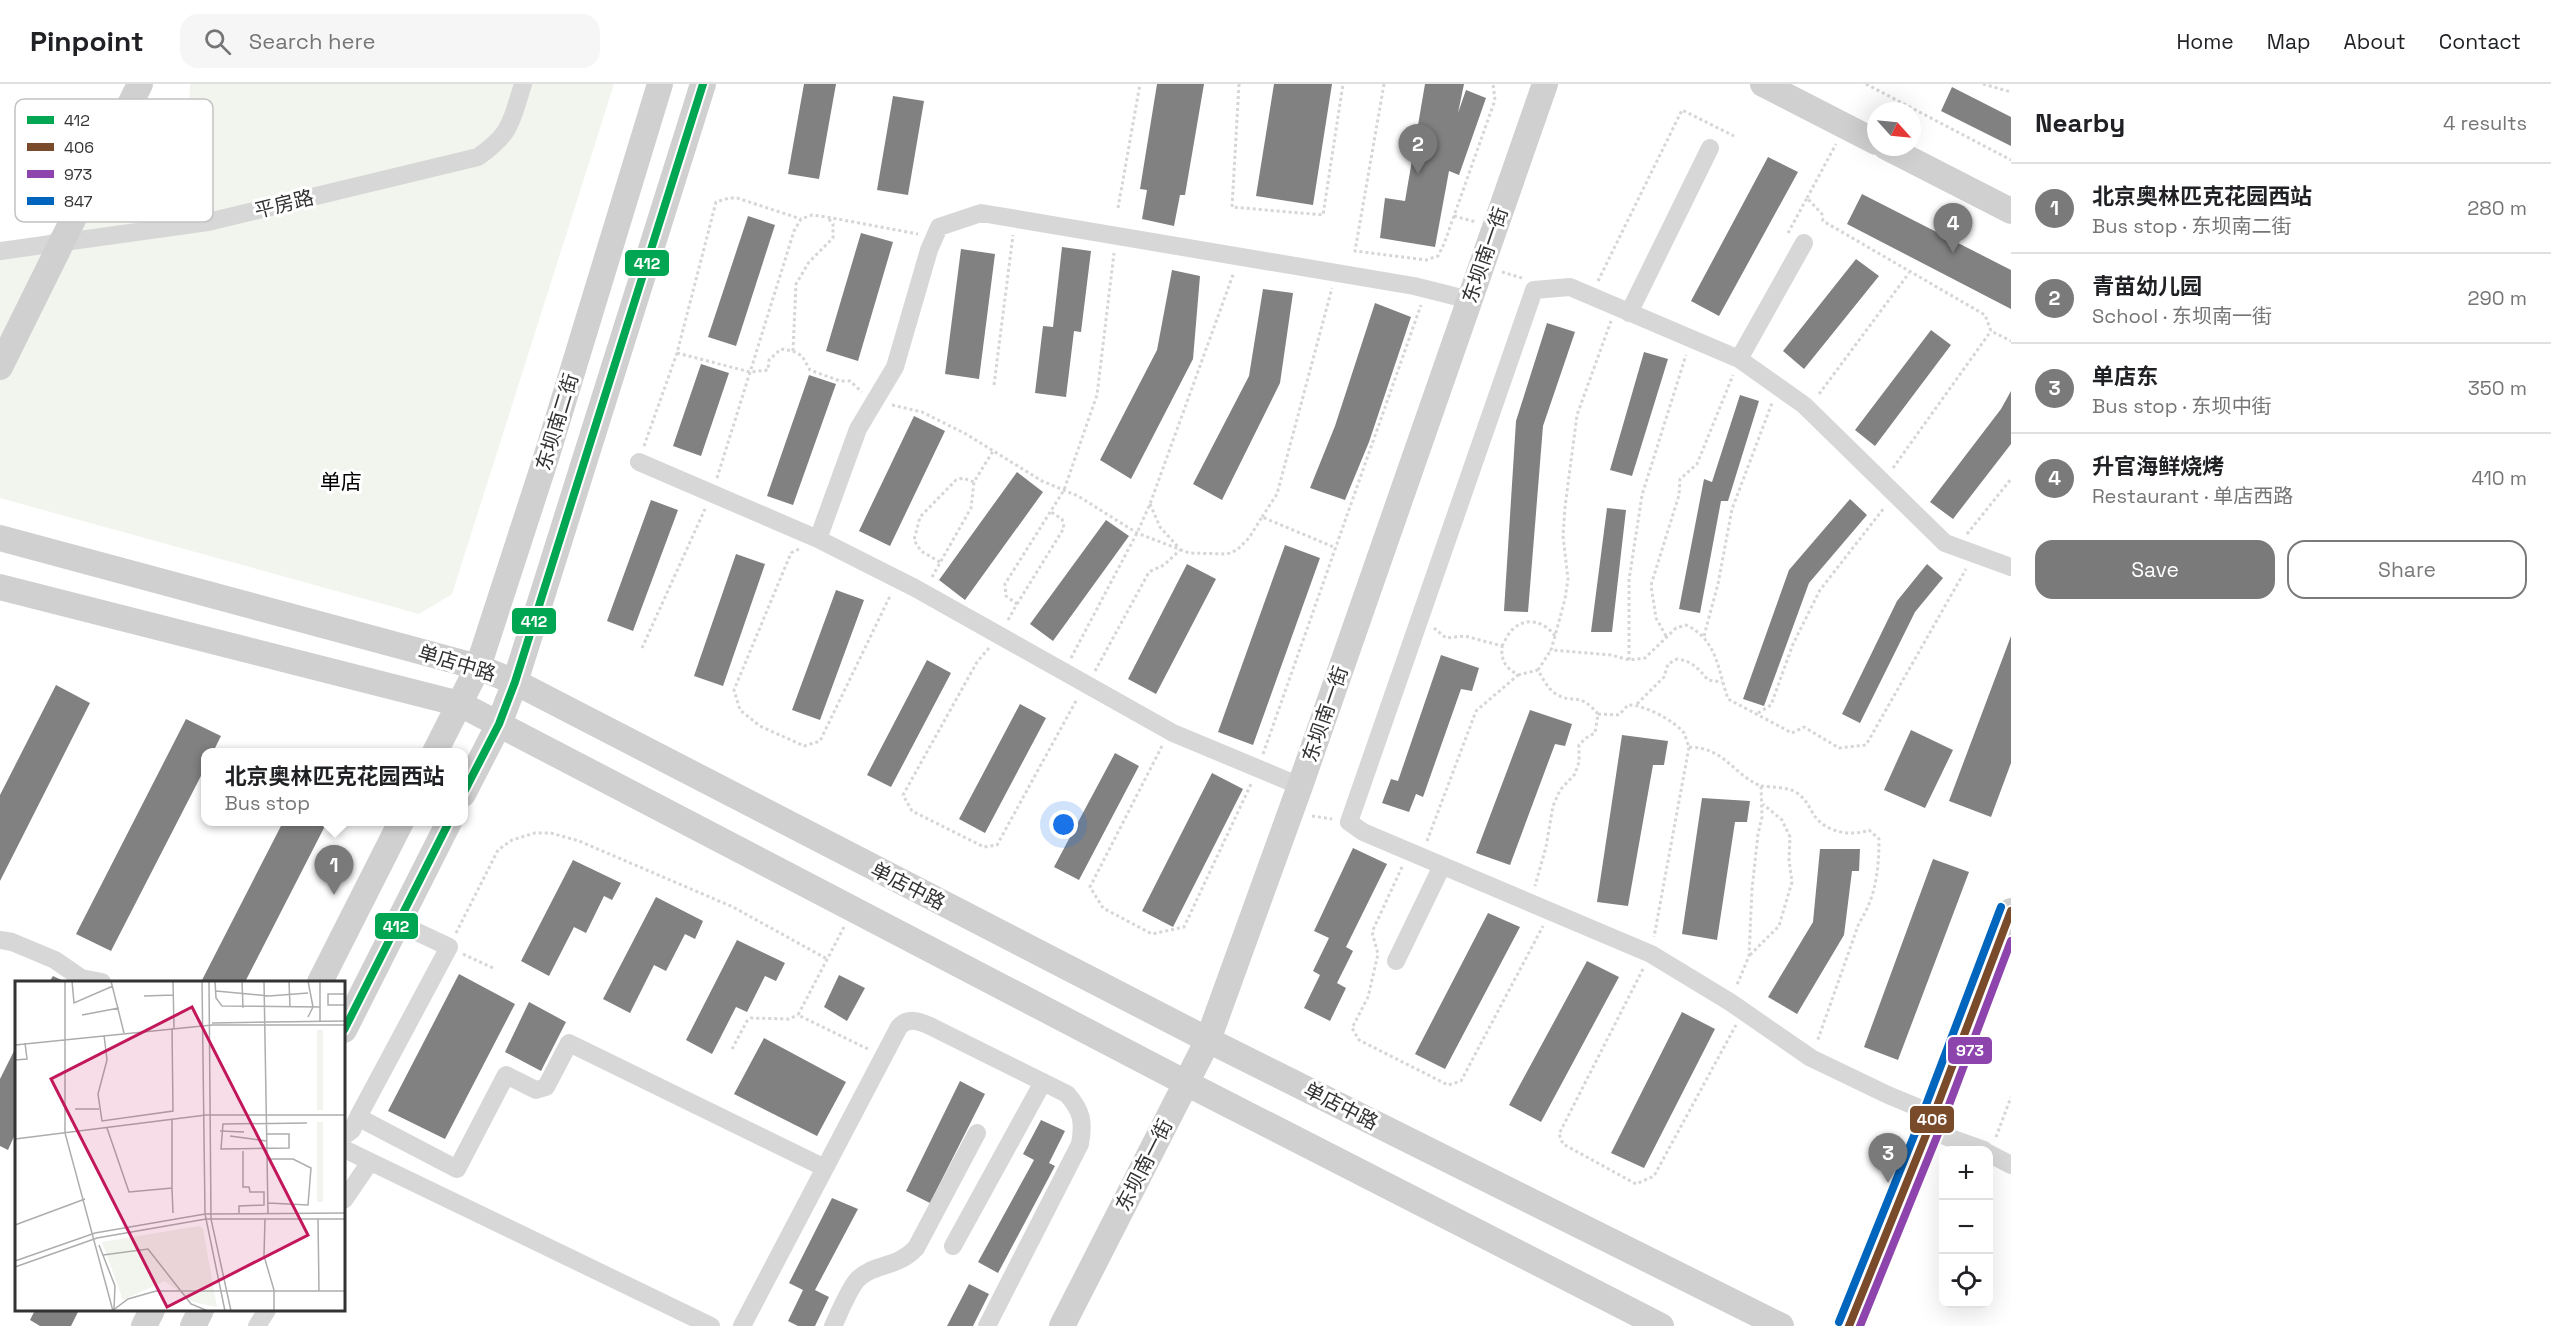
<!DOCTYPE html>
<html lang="en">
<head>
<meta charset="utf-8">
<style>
  :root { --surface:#fff; --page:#f6f6f6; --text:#202124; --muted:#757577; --line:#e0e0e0; --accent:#7a7a7a }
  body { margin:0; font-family:"Space Grotesk","Noto Sans SC",sans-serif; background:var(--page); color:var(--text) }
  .controls { position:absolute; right:18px; bottom:18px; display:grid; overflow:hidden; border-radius:12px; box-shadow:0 6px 24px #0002 }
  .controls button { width:54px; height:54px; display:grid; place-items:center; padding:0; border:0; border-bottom:2px solid var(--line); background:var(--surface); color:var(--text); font:30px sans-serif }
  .compass { position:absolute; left:1867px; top:18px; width:54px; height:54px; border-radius:50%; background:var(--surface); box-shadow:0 6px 24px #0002; rotate:117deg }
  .you { position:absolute; left:1064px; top:741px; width:21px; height:21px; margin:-15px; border:4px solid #fff; border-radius:50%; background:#1a73e8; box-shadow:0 0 0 9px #1a73e833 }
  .badge { display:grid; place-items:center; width:39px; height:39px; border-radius:50%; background:var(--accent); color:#fff; font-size:20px; font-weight:700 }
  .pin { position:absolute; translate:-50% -50px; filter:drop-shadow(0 2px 3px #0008) }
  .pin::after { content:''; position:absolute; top:32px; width:21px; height:18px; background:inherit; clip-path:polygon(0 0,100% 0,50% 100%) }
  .popup { position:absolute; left:201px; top:664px; width:267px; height:78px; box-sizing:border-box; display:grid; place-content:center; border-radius:12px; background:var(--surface); filter:drop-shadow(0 2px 4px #0005); font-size:20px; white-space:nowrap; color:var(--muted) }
  .popup b { font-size:22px; color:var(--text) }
  .popup::after { content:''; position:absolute; left:50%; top:100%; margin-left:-12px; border:12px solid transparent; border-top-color:var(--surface) }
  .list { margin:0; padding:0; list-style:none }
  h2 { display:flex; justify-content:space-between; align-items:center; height:78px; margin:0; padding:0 24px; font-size:26px }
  h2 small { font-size:20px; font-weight:400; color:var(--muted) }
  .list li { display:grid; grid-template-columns:39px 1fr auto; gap:18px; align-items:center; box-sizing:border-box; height:90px; padding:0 24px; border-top:2px solid var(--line) }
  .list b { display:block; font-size:22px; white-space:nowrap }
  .list p { margin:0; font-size:20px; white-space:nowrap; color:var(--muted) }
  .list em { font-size:20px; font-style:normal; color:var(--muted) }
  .actions { display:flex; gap:12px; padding:18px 24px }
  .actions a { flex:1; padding:14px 0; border:2px solid var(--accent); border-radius:18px; text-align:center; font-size:21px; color:var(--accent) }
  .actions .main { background:var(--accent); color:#fff }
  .icon { flex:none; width:33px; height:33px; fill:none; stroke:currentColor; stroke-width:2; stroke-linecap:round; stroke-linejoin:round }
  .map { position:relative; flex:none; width:2011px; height:1242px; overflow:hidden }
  header { display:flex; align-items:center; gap:36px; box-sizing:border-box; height:84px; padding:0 30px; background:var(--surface); border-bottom:2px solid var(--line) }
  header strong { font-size:28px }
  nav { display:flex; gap:33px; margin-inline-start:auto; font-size:21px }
  .search { width:420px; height:54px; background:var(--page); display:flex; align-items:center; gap:15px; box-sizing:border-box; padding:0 21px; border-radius:18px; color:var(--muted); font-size:22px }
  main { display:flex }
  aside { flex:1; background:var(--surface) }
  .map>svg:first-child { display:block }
  .green { fill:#f1f5ed }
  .building { fill:#818181 }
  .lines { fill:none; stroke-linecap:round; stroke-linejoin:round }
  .path { stroke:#d6d6d6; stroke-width:3; stroke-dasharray:3 3; stroke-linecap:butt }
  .street { stroke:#d7d7d7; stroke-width:18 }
  .secondary { stroke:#d0d0d0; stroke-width:26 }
  .bus-1-casing { stroke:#fff; stroke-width:12 }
  .bus-2-casing { stroke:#fff; stroke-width:12 }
  .bus-3-casing { stroke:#fff; stroke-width:12 }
  .bus-4-casing { stroke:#fff; stroke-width:12 }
  .bus-1 { stroke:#00a651; stroke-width:8 }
  .bus-2 { stroke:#7a4b2a; stroke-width:8 }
  .bus-3 { stroke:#8e44ad; stroke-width:8 }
  .bus-4 { stroke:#0065bd; stroke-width:8 }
  .labels { text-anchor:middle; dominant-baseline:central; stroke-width:6; stroke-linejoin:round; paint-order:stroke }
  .street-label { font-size:20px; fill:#333; stroke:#fff }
  .neighbourhood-label { font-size:21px; fill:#000; stroke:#fff }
  .inset-road { fill:none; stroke:#adadad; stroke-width:1.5 }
  .view { fill:#c2185b; fill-opacity:0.15; stroke:#c2185b; stroke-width:3 }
  .inset-edge { fill:none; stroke:#333; stroke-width:3 }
  .key { fill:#fff; stroke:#c2c2c2; stroke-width:1.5 }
  .key-label { font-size:16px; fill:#333 }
  .line-badge { stroke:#fff; stroke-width:2 }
  .badge-label { font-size:16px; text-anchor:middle; font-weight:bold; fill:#fff }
</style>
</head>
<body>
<header>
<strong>Pinpoint</strong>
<div class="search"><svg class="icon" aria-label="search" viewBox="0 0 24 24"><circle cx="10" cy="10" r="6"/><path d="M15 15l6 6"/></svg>Search here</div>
<nav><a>Home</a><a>Map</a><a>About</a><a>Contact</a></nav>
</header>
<main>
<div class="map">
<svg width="2011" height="1242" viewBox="0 0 2011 1242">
  <rect width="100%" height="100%" fill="#fff"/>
  <!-- green -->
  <path class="green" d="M190,0H614L452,510L419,530L0,414V175L186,80Z"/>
  <!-- building -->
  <path class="building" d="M804,0H836L819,95L788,90Z
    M1157,0H1204L1185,111H1180L1174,142L1142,135L1147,106L1140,105Z
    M1274,0H1332L1313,121L1256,112Z
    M1425,0H1464L1458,29L1466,6L1486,14L1459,91L1449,87L1435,163L1380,154L1385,114L1405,117Z
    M1952,3L2011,33V62L1941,27Z
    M893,12L924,17L908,111L877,106Z
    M1768,73L1798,88L1719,232L1691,217Z
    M1862,110L2011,186V225L1847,140Z
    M748,132L775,141L736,262L708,253Z
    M861,149L893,158L858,277L826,267Z
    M1062,163L1091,167L1081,248L1074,247L1066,313L1035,309L1043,242L1053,243Z
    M961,165L995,170L979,295L945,290Z
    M1856,175L1879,192L1804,285L1783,267Z
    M1172,186L1200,192L1193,275L1131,395L1100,376L1157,266Z
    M1263,205L1293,209L1280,299L1222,416L1193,400L1249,292Z
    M1375,219L1411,233L1369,358L1345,416L1310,404L1335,342Z
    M1547,239L1575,248L1543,342L1528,528L1504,527L1516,337Z
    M1931,246L1951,261L1875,362L1855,346Z
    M1644,268L1668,275L1632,392L1610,386Z
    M701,280L729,289L701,372L673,362Z
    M809,291L836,300L793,421L767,412Z
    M2011,307V360L1953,435L1930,418L2001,325Z
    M1740,311L1759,317L1728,417H1721L1700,529L1679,525L1704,395L1712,398Z
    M914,332L945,347L890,462L859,447Z
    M1017,388L1043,408L965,516L939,496Z
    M1850,415L1867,431L1809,499L1764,622L1743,615L1789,486Z
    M651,416L678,426L633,547L607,537Z
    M1607,424L1626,426L1612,548H1591Z
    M1106,436L1129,452L1053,557L1030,540Z
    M1285,461L1320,474L1253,661L1218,648Z
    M736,470L765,480L723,602L694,592Z
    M1187,480L1216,495L1156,610L1128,595Z
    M1927,480L1943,494L1915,528L1860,639L1842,630L1897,517Z
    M836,506L864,516L820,636L792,626Z
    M2011,552V679L1991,733L1949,717Z
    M1441,571L1479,584L1472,607L1461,605L1423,713L1416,710L1409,728L1382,719L1391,695L1398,697Z
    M927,576L951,589L891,703L867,691Z
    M56,601L90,619L0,797V711Z
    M1020,620L1046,634L985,749L959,735Z
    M1530,626L1572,640L1565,662L1555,660L1510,781L1476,769Z
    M186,635L221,652L213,668H205V684L111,867L76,850Z
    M1911,646L1953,666L1925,724L1884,706Z
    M1622,651L1668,657L1664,681H1653L1628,822L1597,818Z
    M1115,669L1139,682L1079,796L1054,783Z
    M1212,689L1243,705L1173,843L1142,827Z
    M1702,714L1750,717L1747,738H1735L1717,856L1682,850Z
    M283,738H327L245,898H201Z
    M1353,764L1387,780L1346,863L1353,867L1337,899L1346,904L1330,937L1304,924L1320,891L1313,887L1329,854L1314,847Z
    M1820,765H1860L1859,787H1852L1844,851L1797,930L1768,913L1813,838Z
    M1933,775L1969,788L1898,976L1864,963Z
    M573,776L621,799L612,816L604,812L586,849L574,843L549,892L521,877Z
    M656,813L703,837L695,855L685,850L666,887L654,881L630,929L603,915Z
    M1488,829L1520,843L1445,985L1415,970Z
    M737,856L785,879L776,897L765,892L747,928L736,923L712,970L686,956Z
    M1587,877L1619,893L1541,1038L1509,1021Z
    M459,890L515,920L445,1055L388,1027Z
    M839,891L865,904L847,937L824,923Z
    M53,892L66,898H49Z
    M529,918L566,938L541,987L505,968Z
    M1682,928L1715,945L1644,1084L1611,1069Z
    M764,954L846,998L817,1052L734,1010Z
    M16,963V1048L8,1066L0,1062V995Z
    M960,997L985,1010L930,1119L906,1107Z
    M1041,1036L1065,1047L1049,1079L1055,1082L998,1189L978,1178L1034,1076L1023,1070Z
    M832,1114L858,1125L815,1206L829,1213L815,1242H798L788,1237L803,1206L789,1199Z
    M969,1200L989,1210L973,1242H947Z
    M35,1226H79L71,1242H40L30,1236Z"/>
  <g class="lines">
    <!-- path -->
    <path class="path" d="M1239,0L1232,123L1323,131L1343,0
      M1384,0L1355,167L1426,176L1438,172L1444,160L1495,16L1493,0
      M1866,0L2011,76
      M1983,0L2011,8
      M1807,114L1836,60
      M1118,124L1140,0
      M1454,132L1476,138
      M1788,149L1807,114L1822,130L1823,137L1985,231L1991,247L2011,257
      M1502,188L1522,194
      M1598,197L1682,26L1734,52
      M793,267L802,272L810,286L840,297H850L862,308
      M677,269L750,288L768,286L769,276L781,265L793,267L796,200L809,178L833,154V140L828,134
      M994,301L1013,151
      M1819,310L1909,189
      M892,321L922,328L966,350L1042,397L1078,412L1137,449L1189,469L1227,470L1237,466L1249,454L1262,433L1336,464
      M644,362L677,269L716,118L729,114H737L801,135
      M1893,384L1991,247
      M717,394L794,147L801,135L812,131L827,133L918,150
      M1150,420L1160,443L1179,464
      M1262,433L1277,410L1332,204
      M1967,450L2011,395
      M799,465L791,469L734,606L740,626L760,642L804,662L820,657L891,510
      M940,478L921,467L914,456L920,433L956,396L963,394L974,398
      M932,493L971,424L974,398L993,367
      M1017,520L1064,444L1062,435L1051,428
      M1008,536L1017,520L1006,512L1005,500L1064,406L1097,311L1114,169
      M1555,552L1551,566L1611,571L1629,576L1645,574L1676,544L1686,541C1717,555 1718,586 1728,615L1792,649L1804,643L1839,664L1866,661L1966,485
      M1666,552L1656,534L1651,501L1679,411L1680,395L1697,380L1733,291
      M1704,552L1718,500L1732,425L1772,319
      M1502,562C1505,557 1508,549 1513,545C1527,532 1545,538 1555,552L1565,515L1568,495L1563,452L1565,423L1577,331L1611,237
      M642,564L705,425
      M989,564L977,578L903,711L912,727L984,763L997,761L1077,615
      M1071,574L1137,449L1150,420L1234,188
      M1629,576V496L1642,411L1686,271
      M1538,586L1551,566
      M1095,587L1149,488L1164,481L1180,466
      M1518,591L1538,586C1543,595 1548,605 1556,610C1573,621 1578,606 1598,630L1595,649L1586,654L1579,661V678L1575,690L1560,706L1553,722L1546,763L1535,802
      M1637,620L1664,593L1668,580L1677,575C1692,577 1699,585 1708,596L1722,598
      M1758,629L1771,621L1793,560L1820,506L1884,424
      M1598,630L1619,631L1628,621C1643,620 1675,637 1684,649C1686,653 1687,659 1689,663L1654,853
      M1162,662L1090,803L1103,824L1152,850L1184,843L1252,698
      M1689,663C1726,664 1732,690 1761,702L1762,733L1758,750L1752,805L1749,872L1736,903
      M1263,670L1421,221
      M1761,702C1771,703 1789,703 1797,709C1806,715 1809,723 1814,731C1825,748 1851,753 1869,746L1879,755C1879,785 1876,813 1859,839L1817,958
      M1312,732L1332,735
      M1427,757L1476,627L1518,591C1505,583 1501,577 1502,562L1465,552L1446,554L1434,544
      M1402,783L1372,848L1378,870L1368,913L1352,944L1359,956L1448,1001L1461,997L1543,842
      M844,843L798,931L870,966
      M456,849L498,766L512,756L535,749H551L579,757L733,823L827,875
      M463,870L495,885
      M1750,871L1779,842L1792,798L1789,776L1790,753L1782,736L1763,720
      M1643,885L1559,1050L1563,1060L1636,1100L1654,1092L1736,941
      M732,965L747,937L751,934L789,935L798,931
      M1996,1053L2011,1013"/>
    <!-- street -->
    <path class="street" d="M0,167L208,138L478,73C512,49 511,38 523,0
      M1629,229L1710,64
      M1739,275L1804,159
      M639,378L818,455
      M1300,702L1173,649L915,504L818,455L858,345L895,283L929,166L939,143L981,129L1414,202L1470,216
      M398,839L449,863L358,1033L369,1039L457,1085L506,991L536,1006L546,1003L569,959L825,1084
      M0,856L12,858L55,876L81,894L102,898
      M1396,877L1442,782
      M1934,1030L1888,1011L1811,974L1730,918L1651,870L1363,748L1349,738L1534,206L1570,203L1739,275L1804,321L1945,459L2011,483
      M1928,1046L1984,1066
      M344,1052L352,1046L358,1033
      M344,1065L711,1242
      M1988,1069L2011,1081
      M344,1116L370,1078
      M953,1162L1043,998
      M257,1242L267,1226
      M742,1242L899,943C908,933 919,937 930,942L1067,1010C1082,1027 1084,1038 1080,1060L987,1242
      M833,1242C839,1230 849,1204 858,1195C876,1178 896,1185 916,1164L977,1049"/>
    <!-- secondary -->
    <path class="secondary" d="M1763,0L1876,58
      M1886,63L2011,127
      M0,283L140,0
      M0,454L478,583L515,598L1208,956L1781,1242
      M0,503L460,620L1186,999L1661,1242
      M435,668L478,583L546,374L660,0
      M463,710L499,640L515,598L703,0
      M320,898L401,738
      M344,946L449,738
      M144,1242L152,1226
      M193,1242L201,1226
      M1062,1242L1208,956L1300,702L1545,0
      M1849,1242L1928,1046L2011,827"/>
    <defs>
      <path id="bus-1" d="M463,710L499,640L515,598L703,0
        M344,946L449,738"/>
      <path id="bus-2" d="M1849,1242L1928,1046L2011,827"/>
      <path id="bus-3" d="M1860,1242L1938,1050L2011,857"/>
      <path id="bus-4" d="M1839,1238L1918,1042L2001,823"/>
    </defs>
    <!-- bus-1 casing -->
    <use href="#bus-1" class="bus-1-casing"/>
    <!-- bus-2 casing -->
    <use href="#bus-2" class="bus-2-casing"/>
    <!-- bus-3 casing -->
    <use href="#bus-3" class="bus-3-casing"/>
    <!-- bus-4 casing -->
    <use href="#bus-4" class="bus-4-casing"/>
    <!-- bus-1 -->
    <use href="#bus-1" class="bus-1"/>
    <!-- bus-2 -->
    <use href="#bus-2" class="bus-2"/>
    <!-- bus-3 -->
    <use href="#bus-3" class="bus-3"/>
    <!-- bus-4 -->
    <use href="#bus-4" class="bus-4"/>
  </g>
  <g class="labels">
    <!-- street labels -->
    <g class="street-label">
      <text transform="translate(284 120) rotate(-14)">平房路</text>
      <text transform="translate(1485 171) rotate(-71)">东坝南一街</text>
      <text transform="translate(557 338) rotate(-73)">东坝南二街</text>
      <text transform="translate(457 579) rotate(17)">单店中路</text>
      <text transform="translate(1325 630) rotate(-71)">东坝南一街</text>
      <text transform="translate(908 802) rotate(27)">单店中路</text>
      <text transform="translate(1341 1022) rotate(27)">单店中路</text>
      <text transform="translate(1144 1081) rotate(-63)">东坝南一街</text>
    </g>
    <!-- neighbourhood labels -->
    <g class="neighbourhood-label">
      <text x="341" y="397">单店</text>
    </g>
  </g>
  <!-- overview -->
  <g transform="translate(15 897)">
    <rect width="330" height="330" fill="#fff"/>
    <path d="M302,49H308V129H302ZM302,141H308V221H302ZM184,245L188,248L202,326L178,321L150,300L108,319L87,261Z" fill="#f1f5ed"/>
    <path class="inset-road" d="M50,0V152L98,330M57,0L59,22L98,5M96,0L109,52M158,0L159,47M187,0L190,233L210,330M194,0L196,238L216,330M200,0L201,17L207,25L305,26M227,0L228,27M249,0L253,232M274,0L275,26M293,0L298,26L293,36M201,10L254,15L293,12M330,13H313V24H330M129,15L159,14M67,34L104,27M305,40V0M197,42L330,40M89,54L92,79L83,113L87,140L158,130L157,47M0,64L197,44H330M0,79L12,78L10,62M60,128H84M92,147L114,211L157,207V138M205,150L229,151M251,153H274V167L206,168L208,143L292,142M215,155L251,160M0,158L191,134H330M252,178H278L296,187L293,224L253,222M157,207L158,232M224,232V225L249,224V211H235L234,206H228V170M250,238L249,275L259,309V330M303,238L304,310M0,244L70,218M84,264L100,305L99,328M88,274L133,268L176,323L193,330M0,280L80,252L190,233L330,232M0,286L82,257L191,238H330M97,330L113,318L141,310H330"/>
    <path class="view" d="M177,26L293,254L152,326L36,98Z"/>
    <rect width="330" height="330" class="inset-edge"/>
  </g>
  <!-- legend -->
  <rect x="15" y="15" width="198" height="123" rx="9" class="key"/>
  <rect x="27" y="32" width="27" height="8" fill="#00a651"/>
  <rect x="27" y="59" width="27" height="8" fill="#7a4b2a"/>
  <rect x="27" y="86" width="27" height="8" fill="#8e44ad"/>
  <rect x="27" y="113" width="27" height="8" fill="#0065bd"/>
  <g class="key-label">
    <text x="64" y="42">412</text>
    <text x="64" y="69">406</text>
    <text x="64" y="96">973</text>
    <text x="64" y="123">847</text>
  </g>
  <g class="line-badge">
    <rect x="624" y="165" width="46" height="28" rx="6" fill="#00a651"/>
    <rect x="511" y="523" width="46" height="28" rx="6" fill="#00a651"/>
    <rect x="374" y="828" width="45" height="28" rx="6" fill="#00a651"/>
    <rect x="1947" y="952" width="46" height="29" rx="6" fill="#8e44ad"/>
    <rect x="1909" y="1021" width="46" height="29" rx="6" fill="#7a4b2a"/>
  </g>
  <g class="badge-label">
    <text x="647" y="185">412</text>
    <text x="534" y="543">412</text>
    <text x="396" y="848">412</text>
    <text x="1970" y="972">973</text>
    <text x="1932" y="1041">406</text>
  </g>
</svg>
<div class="controls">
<button>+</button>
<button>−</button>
<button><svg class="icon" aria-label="locate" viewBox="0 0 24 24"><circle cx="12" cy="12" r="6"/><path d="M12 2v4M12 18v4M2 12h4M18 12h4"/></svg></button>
</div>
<svg class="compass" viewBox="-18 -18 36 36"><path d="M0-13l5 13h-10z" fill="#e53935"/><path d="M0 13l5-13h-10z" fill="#757577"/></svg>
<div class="you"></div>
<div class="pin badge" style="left:334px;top:811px">1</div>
<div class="popup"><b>北京奥林匹克花园西站</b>Bus stop</div>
<div class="pin badge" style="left:1418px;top:90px">2</div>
<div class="pin badge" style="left:1888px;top:1099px">3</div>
<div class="pin badge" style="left:1953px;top:169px">4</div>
</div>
<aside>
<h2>Nearby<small>4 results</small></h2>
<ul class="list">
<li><span class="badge">1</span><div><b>北京奥林匹克花园西站</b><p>Bus stop · 东坝南二街</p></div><em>280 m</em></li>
<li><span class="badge">2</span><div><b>青苗幼儿园</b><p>School · 东坝南一街</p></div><em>290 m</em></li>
<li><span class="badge">3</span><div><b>单店东</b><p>Bus stop · 东坝中街</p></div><em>350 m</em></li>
<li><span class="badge">4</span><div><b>升官海鲜烧烤</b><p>Restaurant · 单店西路</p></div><em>410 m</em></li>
</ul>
<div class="actions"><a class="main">Save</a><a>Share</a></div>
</aside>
</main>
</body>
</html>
